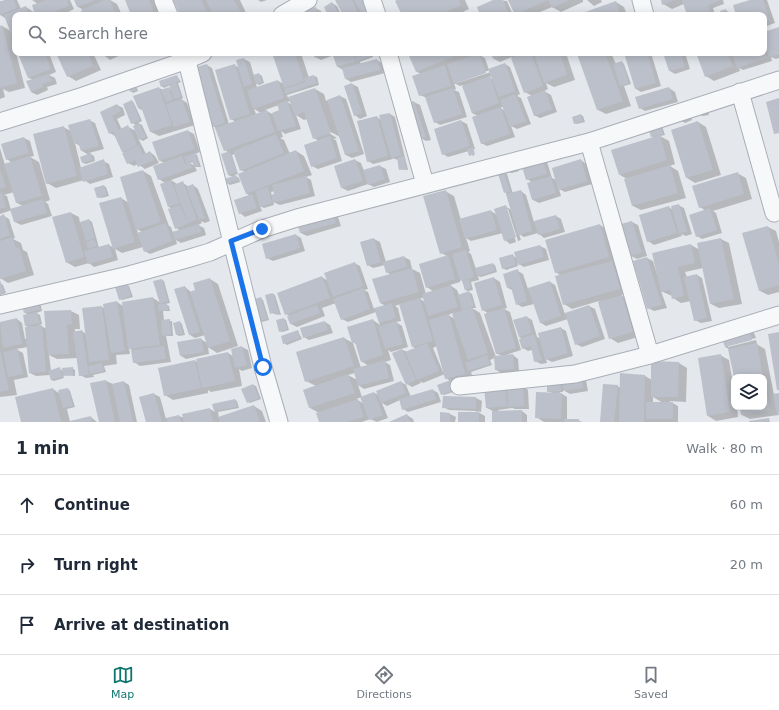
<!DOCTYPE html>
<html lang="en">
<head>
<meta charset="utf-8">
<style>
  :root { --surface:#fff; --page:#f2f2f3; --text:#1f2937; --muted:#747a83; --line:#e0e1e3; --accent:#0f766e }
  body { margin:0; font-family:"DejaVu Sans",sans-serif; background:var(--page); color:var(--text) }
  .controls { position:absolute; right:12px; bottom:12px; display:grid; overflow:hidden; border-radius:8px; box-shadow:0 2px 10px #0003 }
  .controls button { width:36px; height:36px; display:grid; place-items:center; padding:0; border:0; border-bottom:1px solid var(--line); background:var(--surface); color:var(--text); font:20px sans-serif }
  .stop { position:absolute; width:12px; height:12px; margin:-9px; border:3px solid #1a73e8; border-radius:50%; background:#fff }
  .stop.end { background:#1a73e8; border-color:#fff; box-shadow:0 1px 4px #0008 }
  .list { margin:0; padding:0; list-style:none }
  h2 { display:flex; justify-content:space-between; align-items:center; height:52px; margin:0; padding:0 16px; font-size:17px }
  h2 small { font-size:13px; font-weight:400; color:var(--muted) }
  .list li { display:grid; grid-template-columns:26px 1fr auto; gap:12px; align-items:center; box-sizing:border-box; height:60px; padding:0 16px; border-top:1px solid var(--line) }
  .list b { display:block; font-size:15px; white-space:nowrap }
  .list em { font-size:13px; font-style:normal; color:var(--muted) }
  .icon { flex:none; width:22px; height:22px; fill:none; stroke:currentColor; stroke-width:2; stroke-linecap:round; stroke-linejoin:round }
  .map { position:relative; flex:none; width:779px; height:422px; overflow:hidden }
  .search { position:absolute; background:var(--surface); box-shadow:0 2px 10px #0003; left:12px; right:12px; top:12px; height:44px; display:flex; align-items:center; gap:10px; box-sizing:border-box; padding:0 14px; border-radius:8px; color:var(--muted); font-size:15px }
  .sheet { height:232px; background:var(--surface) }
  nav { display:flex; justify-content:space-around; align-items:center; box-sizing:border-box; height:56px; border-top:1px solid var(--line); background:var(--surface); font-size:11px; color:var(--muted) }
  nav a { display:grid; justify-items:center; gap:2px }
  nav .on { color:var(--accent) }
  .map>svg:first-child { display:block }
  .shadow { fill:#0003; fill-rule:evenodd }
  .building { fill:#bbc0ca }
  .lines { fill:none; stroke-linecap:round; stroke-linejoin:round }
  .minor-casing { stroke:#a9aeb7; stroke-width:19 }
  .minor { stroke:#f7f8fa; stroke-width:17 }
  .route { stroke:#1a73e8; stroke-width:5 }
</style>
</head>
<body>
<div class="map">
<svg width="779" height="422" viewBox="0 0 779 422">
  <rect width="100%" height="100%" fill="#e4e7ec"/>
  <!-- shadow -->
  <path class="shadow" d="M5,0H17L21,9L26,7L35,13L38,4L32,0H70L74,9L68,12L74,15H15V42L13,41L25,88L9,92L3,89L5,97L0,99V27L2,26L11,31L5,18L0,15V2Z
    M75,0H110L117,4L122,15H84V10L78,7Z
    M126,0H155L161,15H132Z
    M174,0H240L247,15H181Z
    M258,0H267L261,2Z
    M338,0H363L369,12L365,15L361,13L362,15H329L332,3L337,6L341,14L343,13Z
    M399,0H465L469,9L457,15H403Z
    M496,0L507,1L513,15H482Z
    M509,0H583V2L561,12L552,7L533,15H517Z
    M587,0H601L602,2L594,6Z
    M662,0H723L724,4L713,8L715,14L714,15H688L684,4L672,9L663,4Z
    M753,0H767L775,23L764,27V15H737Z
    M616,2L624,7L627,15H579Z
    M315,8L321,11L322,15H299Z
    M725,10L731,13L732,15H722Z
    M779,28V58L776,59L771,57L772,61L743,70L739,68L740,71L714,81L706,76L698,53H764V33Z
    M21,53H49L56,72L49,75L55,78L57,84L47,87L48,90L37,95L31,92L33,80L29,78Z
    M57,53H93L101,70L76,81L68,76Z
    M101,53H125L110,60Z
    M274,53H301L309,78L314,76L317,77L319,85L287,95L288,98L315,89L324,94L326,101L340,96L346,99L364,154L352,158L346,155L340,137L327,130L326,131L337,138L333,139L336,140L342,161L318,169L312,166L319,141L314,138L307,119L304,120L296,115L301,129L285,134L281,131L283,137L280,138L284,140L290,154L296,151L304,156L312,175L306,177L311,180L315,196L280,205L273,202L274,205L264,208L260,206L262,211L245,217L240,213L251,196L247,194L240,175L245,172L241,170L235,154L232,155L238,174L234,175L239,178L240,182L230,185L227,183L233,177L228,175L229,153L225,150L217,129L213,126L207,65L212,68L229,124L236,122L231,119L234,65L240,68L244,59L250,62L254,76L259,74L262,76L264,83L259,85L256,83L257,88L278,81L284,84ZM291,101L292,105L287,102ZM279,105L280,111L274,115L265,110ZM254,109L261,113L256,114ZM274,191L275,195L272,196L271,192Z
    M314,53H372L373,57L360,62L361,64L377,60L382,63L385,73L351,82L346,79L343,70L338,67L334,55L321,60L315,57Z
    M418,53H471L472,57L479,55L485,58L489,70L505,64L510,67L520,94L517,96L521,98L531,124L517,129L511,126L515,137L487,146L481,143L478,116L472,113L463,85L460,86L454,83L456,89L454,90L459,92L467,117L440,125L435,122L427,98L420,95L421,74L417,72L410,56ZM490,70L491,72L457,83V81ZM492,76L494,80L488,77ZM504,106L506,111L500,108Z
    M492,53H533L536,55L535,53H566L575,80L554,87L546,83L548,89L544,91L551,95L557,112L540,118L534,115L532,96L525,92L512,57L500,62L494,59Z
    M582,53H611L616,64L622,62L624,64L631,84L624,86L631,106L606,114L598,110Z
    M625,53H651L661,86L641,92L636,89Z
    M664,53H685L690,69L675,74L670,71Z
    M177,76L181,82L178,83L183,98L181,99L187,103L195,125L159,136L151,132L144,111L138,108L159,88L163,90L169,88L172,90L170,85L164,88L162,86Z
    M352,84L358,87L367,116L360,119L355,115Z
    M136,86L138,91L133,93L131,91Z
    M669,88L675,92L678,102L645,111L640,108Z
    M132,101L134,103L142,121L138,123L142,125L148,138L143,141L138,138L146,154L150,152L155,156L159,163L145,169L138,164L134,166L128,163L125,153L122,151L115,136L110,133L101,113L117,105L123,108L125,115L117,119L122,130L128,127L136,131V125L132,123Z
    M414,102L420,105L431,140L426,141L421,138Z
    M698,109H707L709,115L703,116L700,115Z
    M390,114L395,117L408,170L399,169L398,160L392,158L393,159L373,164L368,161L377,117L381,120Z
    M680,114H690L692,120L685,123L682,121Z
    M581,115L583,116L585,122L577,124L575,123Z
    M89,120L95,123L104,149L89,153L94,156L95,161L86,164L83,163L89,155L82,151L80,146L75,143L81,168L103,161L109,164L113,177L90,184L84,180L56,188L47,183L63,127L71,131Z
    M461,121L467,124L477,155L475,149H473L474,156H473L469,151L448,157L443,154Z
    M698,122L706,127L721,175L695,183L687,178L672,130Z
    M662,126L665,135L660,136L669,141L675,164L670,166L678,171L686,198L641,210L633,206L627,179L620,175L655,138L652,136Z
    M188,131L194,134L200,152L195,154L197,155L201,167H195L197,171L171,180L177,184L183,183L189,187L193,185L198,189L210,221L205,223L201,221L202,223L198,225L204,228L206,235L181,243L176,240L177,244L150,254L145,251L143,247L122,253L115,249L118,260L94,267L89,263L75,267L66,262L71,213L79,217L80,223L89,220L92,222L99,248L109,245L114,248L121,198L129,203L143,171L151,176L169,226L171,227L173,233L181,231L176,228L172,209L169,207L165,183L159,179L165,163L160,161ZM193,162L195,166L190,163ZM137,229L142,232L138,234Z
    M24,138L30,141L34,156L30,157L39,162L50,200L45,202L48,204L52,216L21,225L15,222L12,210L0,214V148L5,165L12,163L7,159L2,144ZM14,192L17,203L23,206L11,210L7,196L4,195Z
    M542,158L547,162L552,178L556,180L581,160L586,164L592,184L565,192L559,189L561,196L539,203L533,200V183L527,179Z
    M355,160L361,163L364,171L380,166L386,169L390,182L374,187L368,184L348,191L342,188L335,166Z
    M507,164H517L519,171L512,173L509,172Z
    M504,173L507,174L513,194L521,191L526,195L534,222L556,216L561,219L565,232L544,238L538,233L524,237L519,234L521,240L518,241L508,209H506L516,242L510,244L505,240L503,233L471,241L466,238L470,251L468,252L471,254L476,269L493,264L495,265L497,272L481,277L478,276L479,280L471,282L473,290L468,291L465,290L463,281L460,279V282L450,285L457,290L459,295L469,292L472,294L476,308H472L480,313L496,357L502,356L496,353L489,314L483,310L494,278L500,282L507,308L504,309L510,312L521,350L506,355H513L518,359L519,371L502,373L496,370L495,358L490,360L492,365L471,372L473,378L456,391L444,395L442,394L450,381L446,378L445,374L423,383L420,381L421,383L412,387L407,384L401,349L407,352L416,349L412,346L400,304L395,306L398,308L401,321L396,322L402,326L408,347L391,352L388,350L391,360L385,362L390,365L394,381L364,389L358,385L362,397L374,393L379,395L401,382L406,385L411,397L433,390L438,393L441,402L408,412L403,409L400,400L387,406L382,403L388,418L377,422L370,419L362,422H320L319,413L310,408L304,390L316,386L306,381L297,353L344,338L353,343L361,368L369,366L361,361L357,345L353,342L373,320L380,325L376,312L348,322L342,319L336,303L322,308L325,316L297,327L291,324L289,317L290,316L286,314L322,277L328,281L354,263L360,266L368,289L364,290L368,292L374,309L386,306L380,303L391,275L387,272L385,265L373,268L368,265L374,239L380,242L386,262L404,257L410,260L412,269L420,273L426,294L434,292L427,287L447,256L441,253L445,191L454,196L461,220L491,211L497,215L506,207L512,210L499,174ZM424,297L425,302L420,299ZM453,313L455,319L448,315ZM437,346L444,371L443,372L433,348ZM355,373L357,380L348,375ZM362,397L364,404L356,399Z
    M737,173L746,178L752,199L713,211L716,213L722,233L702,239L697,236L706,211L700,207Z
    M104,186L106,187L109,196L101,198L98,197Z
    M678,205L684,208L692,234L686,236L681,234L682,236L654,245L648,241L669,207L673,210Z
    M333,214L338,217L341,226L307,236L301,233L299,224Z
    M4,216L9,219L15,238L13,239L21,243L23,250L27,252L34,275L8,283L0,278V217Z
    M632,222L638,225L647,256L637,259L631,256Z
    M600,225L608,230L617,262L614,263L621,267L628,293L621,295L630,301L641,336L618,343L610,338L599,301L572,309L564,304L561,276L556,272Z
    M768,227L776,231L779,242V292L768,295L760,291Z
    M296,235L301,238L305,251L273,261L267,258Z
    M721,239L729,243L742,304L719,308L711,304L703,268L685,272L687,277L697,275L702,278L712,321L701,323L695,320L691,301L681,303L673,298L672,296L661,291L667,308L654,311L648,308L647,258L653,261L657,274L691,245L700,250Z
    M540,246L546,249L549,260L524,267L517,263L518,266L506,270L503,268L513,256L517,258L516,253Z
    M518,271L523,274L528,289L550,282L555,285L565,314L589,306L595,309L605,339L582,347L576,344L568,319L546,326L541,323L534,304L522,307L517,304L512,290L508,288Z
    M210,279L218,284L238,346L217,353L208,347L209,354L186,359L181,356L201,339L207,343L205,335L195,338L190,335L185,287L191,292L196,291Z
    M162,280L164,281L170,303L165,304L169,306L170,311H163L164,321H172L173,336H166L171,362L140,366L134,362L132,350L129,348L130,354L116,355L117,364L104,366L106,372L93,375L94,377L86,378L80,375L78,358L57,359L49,355L51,371L60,369L63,371L72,368L75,370V376L63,375L64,378L54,381L51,380L50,375L36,376L30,373L28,347L16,349L23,353L28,377L14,380L17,395L0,397V323L17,319L22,323L25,339H27L28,327L26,326L29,315L25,313L40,302L42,311L36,313L40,315L42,324L39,325L47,329L71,311L79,315L80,329H75V332L82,331L86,334L102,307L105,309L117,302L123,306L153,298L161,303Z
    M0,283L3,285L6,293L0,295Z
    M127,285L129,286L133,297L122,300L120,299Z
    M273,294L275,295L281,315L271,313Z
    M261,298L263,300L269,320L262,322L260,321Z
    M527,317L532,320L537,337L541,339L561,328L566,331L573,356L552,362L546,359L547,363L541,364L535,361L532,350L528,351L523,348V339L519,337Z
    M284,319L286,320L289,330L282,332L280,331Z
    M180,322L182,324L185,335L179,336L177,335Z
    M325,322L330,325L333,333L309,340L304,337Z
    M749,329L754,333L756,338L728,345V347L756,340L757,343H755L765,349L774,395L779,394V415L750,419L742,415L741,407H764V377H735L729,349L725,347Z
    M298,331L302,339L287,345L284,343Z
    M242,347L248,350L252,368L242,371L239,369L242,386L211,392L208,390V393L173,400L165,395L195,361L197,362L228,353L233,356Z
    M720,355L729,360L734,391V407H737L738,417L716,421L708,416Z
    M679,363L687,368L686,402L669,401L678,406V422H601L617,386L621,388V374L645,376L652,380ZM653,397L663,403H653Z
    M548,380H586L588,391L570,394L563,390V392H559L567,397V420H578L582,422H544L536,417L552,393L548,391Z
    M106,381L113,384L124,382L129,385L137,422H100Z
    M253,385L256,386L261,399L250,403L248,402Z
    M523,386L528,390L529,409H515L512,408L498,410L499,412L522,411L527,415V422H493V411L487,408L485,389Z
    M53,389L60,394L68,389L70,391L75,407L67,409L70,422L91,417L97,422H22Z
    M154,394L160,397L166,419L179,416L184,418L210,409L215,412L214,404L235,400L237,401L239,408L218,412L219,418L254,406L262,411L266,422H147Z
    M444,397L476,398L482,401L481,412L476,411L485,416V422H459L476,413V411L449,410L443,407Z
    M441,413L450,414L456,417L455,422H441Z
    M407,415L413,419L414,422H392Z"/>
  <!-- building -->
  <path class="building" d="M14,0L17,8L0,15V1Z
    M46,0H67L69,6L47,15H35L32,5Z
    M74,0H96L77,7Z
    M104,0H110L116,15H83L81,10Z
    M125,0H149L155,15H131Z
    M173,0H201L209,15H180Z
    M206,0H234L241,12L235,15H213Z
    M335,0H352L359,15H343Z
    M354,0H362L368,11L362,14Z
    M397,0H459L461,5L439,15H402L395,1Z
    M493,0H503L509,15H480L477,7Z
    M508,0H569L552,8L548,0L515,15Z
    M661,0H674L662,5Z
    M682,0H721L708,5L710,11L700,15H687Z
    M750,0H763L770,20L764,22V15H736L733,5Z
    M616,1L620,15H577Z
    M332,2L339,15H328L324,7Z
    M26,6L29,15H15V44L4,15Z
    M316,7L318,15H298V13Z
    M726,9L728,15H721L720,11Z
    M69,11L71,15H60Z
    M2,25L17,83L0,88V26Z
    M779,27V54L769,57L764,41V32Z
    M764,50L767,58L737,68L732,53H764Z
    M20,53H45L51,69L28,78L18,54Z
    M56,53H88L93,66L67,77Z
    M272,53H295L304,81L284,88Z
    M313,53H327L315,58Z
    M332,53H353L356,61L337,67Z
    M355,53H370L371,56L357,61Z
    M416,53H462L416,72L409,56Z
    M491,53H510L493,59Z
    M524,53H531L543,86L524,93L511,58Z
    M534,53H560L567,75L544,83Z
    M579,53H605L623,101L597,110L577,54Z
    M624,53H647L656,83L635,89Z
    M663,53H681L685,67L669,71Z
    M696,53H727L733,66L705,77Z
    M479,54L486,73L454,84L447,64Z
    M244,58L252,84L244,87L236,60Z
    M377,59L380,70L345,79L342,68Z
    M622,61L629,83L620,86L613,64Z
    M505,63L515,91L499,97L488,69Z
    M207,64L225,123L212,127L193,68Z
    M235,64L250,114L230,120L215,70Z
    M445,65L451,86L419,96L412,76Z
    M259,73L262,82L256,84L253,75Z
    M49,74L52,81L42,84L43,87L31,92L26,81Z
    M177,75L179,81L161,87L159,81Z
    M314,75L317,83L285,94L284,89L305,82L304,78Z
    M490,76L499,103L472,113L462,86Z
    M278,80L284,98L253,109L247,90Z
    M176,82L181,97L174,99L169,85Z
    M134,83L136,90L130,92L128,85Z
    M352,83L362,113L354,116L344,86Z
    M159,87L172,125L150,132L141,107L138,108L133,96Z
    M169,87L173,100L166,102L161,90Z
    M669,87L673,99L639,109L635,97Z
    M315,88L331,133L313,139L304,112L295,116L288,97Z
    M453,88L462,114L434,123L425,97Z
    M545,90L552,109L534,116L527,97Z
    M515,94L526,121L510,127L500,100Z
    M340,95L359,151L345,155L327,100Z
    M779,98V133L774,134L766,102Z
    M182,99L190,122L174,127L166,104Z
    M132,100L140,120L131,124L123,104Z
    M287,101L296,126L278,131L272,113L279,110L277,104Z
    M414,101L426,137L420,139L408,103Z
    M117,104L121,111L112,116L119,130L128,125L137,145L122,152L113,132L109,134L100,112Z
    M501,107L510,134L481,144L472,117Z
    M267,110L275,132L224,151L215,128Z
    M390,113L401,155L391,158L379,115Z
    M581,114L583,121L574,124L572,117Z
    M377,116L388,156L367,162L357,121Z
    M90,119L99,146L81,151L78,142L74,144L68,125Z
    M461,120L470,146L442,155L434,129Z
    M698,121L713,170L686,178L671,130Z
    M139,123L146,137L139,140L133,126Z
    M660,123L663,134L651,137L648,127Z
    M64,126L77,176L46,184L33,134Z
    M188,130L195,149L159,161L152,142Z
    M276,134L284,153L240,171L233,151Z
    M660,135L667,160L619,175L611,150Z
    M330,136L337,158L311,167L304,145Z
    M24,137L29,153L6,160L1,144Z
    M139,145L143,155L150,151L154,160L138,167L135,160L127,164L122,153Z
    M473,147L475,154L469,156L467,149Z
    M296,150L304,171L246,194L238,174Z
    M230,151L237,172L228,175L221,154Z
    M91,153L93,160L82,163L80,157Z
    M195,153L199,166L194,167L192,161L186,163L184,157Z
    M30,156L42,196L16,203L4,164Z
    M182,156L185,164L190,162L192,168L158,180L153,166Z
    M404,156L406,169L399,170L397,158Z
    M542,157L547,174L526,180L521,163Z
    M104,159L108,174L83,182L79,168Z
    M355,159L363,181L341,188L334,166Z
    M581,159L587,181L558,190L552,168Z
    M380,165L385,179L368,185L363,170Z
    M670,165L678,193L632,206L624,179Z
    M0,170L6,187L0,189Z
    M143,170L161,222L136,230L120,177Z
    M504,172L510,191L504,193L498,174Z
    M738,172L744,194L699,208L692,186Z
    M236,175L238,180L226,184L225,179Z
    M306,176L310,193L273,203L271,195L274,194L272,185Z
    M551,176L556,193L532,200L527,183Z
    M171,180L180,203L168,207L160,184Z
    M183,181L197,220L188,223L174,185Z
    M193,184L205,218L199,220L186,187Z
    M104,185L107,195L97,198L94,188Z
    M268,187L272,203L260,207L255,191Z
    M446,190L462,247L440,254L423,196Z
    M521,190L532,231L518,235L506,194Z
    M2,192L6,207L0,209V193Z
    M252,194L257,208L239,214L234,200Z
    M121,197L135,242L113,249L99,203Z
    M43,199L47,213L14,222L10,209Z
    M679,204L687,231L679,234L671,206Z
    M180,205L188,224L175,229L168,209Z
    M506,205L516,237L504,241L494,209Z
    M669,206L677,233L647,242L639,215Z
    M710,208L717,230L696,237L689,215Z
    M491,210L497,230L465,239L459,219Z
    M71,212L84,257L66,263L52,217Z
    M333,212L336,223L300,233L297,223Z
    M4,214L10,235L0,239V216Z
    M556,215L560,229L538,235L534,221Z
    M89,219L95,238L86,241L80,222Z
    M632,221L642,253L630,256L621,224Z
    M166,223L172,241L144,252L137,233Z
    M199,224L201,232L175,240L172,232Z
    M600,224L609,257L555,273L545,240Z
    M768,226L779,264V285L759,291L742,233Z
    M296,234L300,248L266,259L262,244Z
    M12,237L16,248L19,247L26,271L0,279V241Z
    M374,238L381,262L367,266L360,242Z
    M721,238L734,299L710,304L697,243Z
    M94,239L97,246L88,249L86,242Z
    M109,244L113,257L88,264L84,251Z
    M691,244L695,263L678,267L684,296L672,299L670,290L661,292L652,253Z
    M540,245L544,257L518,265L514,252Z
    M466,250L474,277L460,281L452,254Z
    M513,254L516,265L502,269L499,258Z
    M448,255L455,279L426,288L419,264Z
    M404,256L407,267L386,273L383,262Z
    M647,257L662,305L647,309L633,261Z
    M612,261L620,289L563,305L555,276Z
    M355,262L363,286L333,297L324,273Z
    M493,263L495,271L477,276L475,268Z
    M412,268L419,292L380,303L372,279Z
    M518,269L527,301L516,305L511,287L507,288L503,274Z
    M697,274L707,318L694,321L684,277Z
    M322,276L330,298L285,315L277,293Z
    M494,277L502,305L482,311L474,283Z
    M210,278L230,341L208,348L190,292L195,290L193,283Z
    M162,279L168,301L160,304L153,281Z
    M469,279L471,288L465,290L462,281Z
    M0,280L4,292L0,294Z
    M550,281L561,316L540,323L528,288Z
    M127,284L131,296L119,300L115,287Z
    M451,285L458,307L428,316L422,294Z
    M185,286L200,332L189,335L174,289Z
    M363,288L370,309L341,320L333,299Z
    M469,291L474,306L462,310L458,295Z
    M273,293L279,314L276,315L275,312L270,314L265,295Z
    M622,295L633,332L609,339L598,302Z
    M153,297L160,345L128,349L122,302Z
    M261,297L267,319L259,321L252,300Z
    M420,298L433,341L412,347L399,304Z
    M38,299L40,310L24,313L21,303Z
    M117,301L125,351L111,353L103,304Z
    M392,303L396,318L379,323L374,308Z
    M158,304H167L168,310L158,311Z
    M317,305L320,313L290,324L287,316Z
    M589,305L600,336L575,345L565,313Z
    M102,306L109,360L89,362L82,308Z
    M472,307L488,353L468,360L452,314Z
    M504,308L516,348L496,354L484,314Z
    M71,310L72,324L67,325L69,354L48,355L44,311Z
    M37,312L40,323L25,326L23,315Z
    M449,314L465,374L445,379L429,320Z
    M527,316L532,333L519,337L513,320Z
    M17,318L22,344L3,348L0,322Z
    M284,318L287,329L279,332L276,320Z
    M170,319L171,335L162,336L161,320Z
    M373,319L383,355L361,362L355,342L352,343L347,327Z
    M180,321L183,334L176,335L173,323Z
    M325,321L328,330L303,338L300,328Z
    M396,321L403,344L385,349L378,327Z
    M42,325L46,372L29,373L25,327Z
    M561,327L568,353L545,360L538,333Z
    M749,328L752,340L725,347L721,336Z
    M82,330L89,375L79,376L73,332Z
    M298,330L300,338L283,344L281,336Z
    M779,332V390H777L768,334Z
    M534,334L542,360L534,362L531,346L522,349L519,339Z
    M344,337L354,366L305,382L296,352Z
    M201,338L204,352L180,356L177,342Z
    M427,343L439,371L417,380L405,352Z
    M757,343L763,377H734L728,349Z
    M164,346L166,359L133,363L131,350Z
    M242,346L247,365L235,368L231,349Z
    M0,349L9,390L0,392Z
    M18,349L23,374L8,377L3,352Z
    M402,349L416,380L406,385L392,353Z
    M228,352L235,381L202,388L196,359Z
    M513,354L514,369L495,370L494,356Z
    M721,354L730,412L707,416L698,358Z
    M487,355L490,364L468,371L465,363Z
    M195,360L201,388L164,396L158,368Z
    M385,360L389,378L358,386L353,369Z
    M651,361L679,362L678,397H651Z
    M102,363L104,371L90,374L88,366Z
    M60,367L62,377L51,380L48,371Z
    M73,367V375L63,376L62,368Z
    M620,373L645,375L644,422H619Z
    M348,374L355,393L309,408L303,390Z
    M581,375L583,388L564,391L561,379Z
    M560,378L561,391L547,392V379Z
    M106,380L115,422H99L90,383Z
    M451,380L455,390L441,395L437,385Z
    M124,381L133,422H120L112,384Z
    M401,381L406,393L381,403L376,391Z
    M765,383L770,410L741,415L740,407H764Z
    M253,384L259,398L247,403L241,389Z
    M603,384L618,385L614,422H600Z
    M523,385L524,406L508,407L507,386Z
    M505,386L507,406L486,408L484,388Z
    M53,388L61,422H21L15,397Z
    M68,388L73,406L63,408L58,390Z
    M433,389L436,399L402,410L399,399Z
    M374,392L383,415L369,420L360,397Z
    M536,392L562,393L561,419L535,418Z
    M154,393L162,422H146L139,397Z
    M779,393V415H777L773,394Z
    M443,396L476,397V409L442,408Z
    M235,399L237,407L214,411L212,404Z
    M358,399L364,417L347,422H319L316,413Z
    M646,402H673V419H646Z
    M254,405L260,422H220L218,417Z
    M210,408L213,422H184L182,414Z
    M522,410V422H492V411Z
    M440,412L450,413V422H440Z
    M458,412H479V422H458Z
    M407,414L410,422H389Z
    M179,415L181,422H167L166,418Z
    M91,416L92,422H70V421Z
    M769,418L770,422H749V421Z
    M564,419H579V422H564Z"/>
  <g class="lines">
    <defs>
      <path id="minor" d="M163,0L169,15
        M372,0L377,15
        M641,0L645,15
        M282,15L308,0
        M185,53L263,367L279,422
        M388,53L425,184
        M740,92L774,213
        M0,122L83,96L187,60L203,53
        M589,142L650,355
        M0,305L129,275L190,258L210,252L262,229L297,218L589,142L779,80
        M459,386L575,374L650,355L779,315"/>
    </defs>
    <!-- minor casing -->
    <use href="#minor" class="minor-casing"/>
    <!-- minor -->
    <use href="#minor" class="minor"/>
  </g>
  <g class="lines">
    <!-- route -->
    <path class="route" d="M262,229L231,241L263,367"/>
  </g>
</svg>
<div class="controls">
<button><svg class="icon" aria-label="layers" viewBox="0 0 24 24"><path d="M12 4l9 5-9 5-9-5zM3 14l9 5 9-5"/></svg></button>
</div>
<div class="stop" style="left:263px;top:367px"></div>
<div class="stop end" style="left:262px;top:229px"></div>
<div class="search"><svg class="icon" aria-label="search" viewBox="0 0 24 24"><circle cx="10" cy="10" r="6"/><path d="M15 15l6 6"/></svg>Search here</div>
</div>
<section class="sheet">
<h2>1 min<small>Walk · 80 m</small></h2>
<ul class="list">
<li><svg class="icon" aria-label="ahead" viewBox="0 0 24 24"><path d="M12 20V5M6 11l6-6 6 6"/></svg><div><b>Continue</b></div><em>60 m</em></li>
<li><svg class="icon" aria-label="right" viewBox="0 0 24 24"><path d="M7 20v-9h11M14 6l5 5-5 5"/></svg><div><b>Turn right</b></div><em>20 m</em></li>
<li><svg class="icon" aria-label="arrive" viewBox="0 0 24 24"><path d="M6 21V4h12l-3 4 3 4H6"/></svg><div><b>Arrive at destination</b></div></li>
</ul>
</section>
<nav>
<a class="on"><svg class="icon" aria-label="map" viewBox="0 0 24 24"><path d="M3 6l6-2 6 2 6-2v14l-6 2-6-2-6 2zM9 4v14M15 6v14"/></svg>Map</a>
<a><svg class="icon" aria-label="directions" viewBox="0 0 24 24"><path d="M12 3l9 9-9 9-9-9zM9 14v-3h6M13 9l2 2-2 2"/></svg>Directions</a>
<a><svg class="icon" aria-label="saved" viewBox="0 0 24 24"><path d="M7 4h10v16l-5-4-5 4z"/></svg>Saved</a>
</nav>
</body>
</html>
